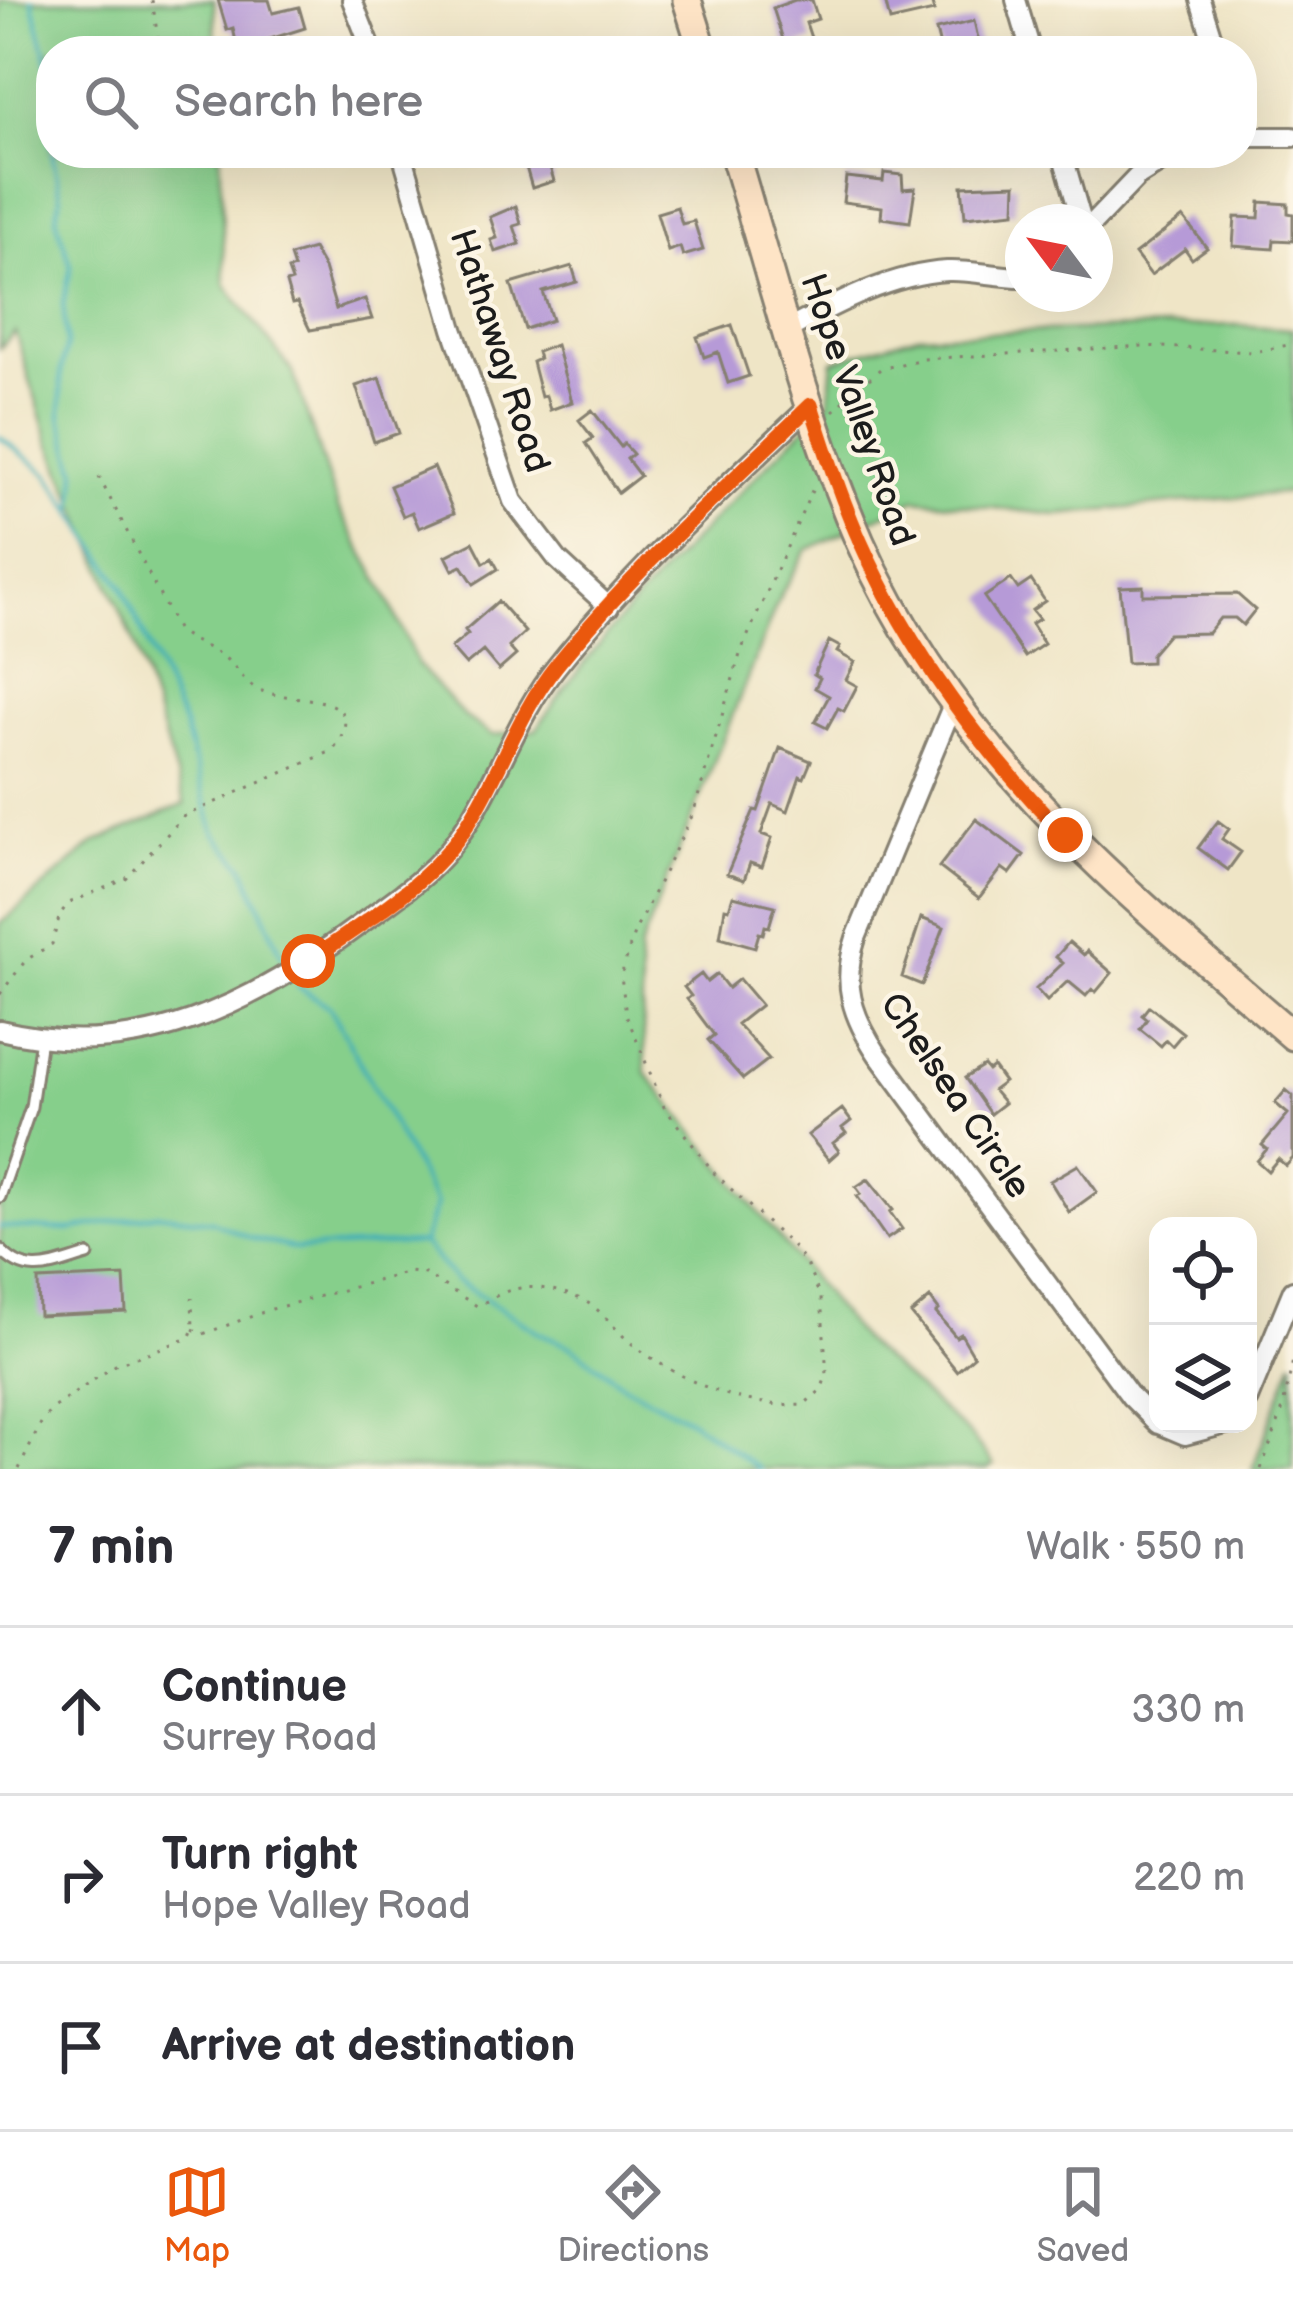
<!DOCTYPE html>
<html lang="en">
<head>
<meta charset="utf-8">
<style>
  :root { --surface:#fff; --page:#f2f2f3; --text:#2b2b33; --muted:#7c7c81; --line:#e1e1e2; --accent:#ea580c }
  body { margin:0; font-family:"Balsamiq Sans",sans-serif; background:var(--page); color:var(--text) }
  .controls { position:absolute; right:36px; bottom:36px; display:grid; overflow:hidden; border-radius:24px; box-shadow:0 12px 48px #0002 }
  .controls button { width:108px; height:108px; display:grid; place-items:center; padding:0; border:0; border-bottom:3px solid var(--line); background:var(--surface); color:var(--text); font:60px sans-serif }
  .compass { position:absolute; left:1005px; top:204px; width:108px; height:108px; border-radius:50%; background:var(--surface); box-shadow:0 12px 48px #0002; rotate:302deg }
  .stop { position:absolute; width:36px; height:36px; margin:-27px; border:9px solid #ea580c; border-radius:50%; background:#fff }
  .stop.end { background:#ea580c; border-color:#fff; box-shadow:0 3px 12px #0008 }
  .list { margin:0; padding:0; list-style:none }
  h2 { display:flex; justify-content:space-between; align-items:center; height:156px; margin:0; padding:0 48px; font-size:51px }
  h2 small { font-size:39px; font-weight:400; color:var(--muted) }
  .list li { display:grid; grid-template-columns:78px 1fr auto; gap:36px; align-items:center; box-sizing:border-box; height:168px; padding:0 48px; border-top:3px solid var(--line) }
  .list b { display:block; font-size:45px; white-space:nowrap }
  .list p { margin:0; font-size:39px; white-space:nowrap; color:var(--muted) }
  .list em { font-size:39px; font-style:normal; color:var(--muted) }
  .icon { flex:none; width:66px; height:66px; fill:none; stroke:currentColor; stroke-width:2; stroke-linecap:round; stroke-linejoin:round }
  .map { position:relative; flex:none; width:1293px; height:1469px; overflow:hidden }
  .search { position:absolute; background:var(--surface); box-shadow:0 12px 48px #0002; left:36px; right:36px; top:36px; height:132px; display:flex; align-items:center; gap:30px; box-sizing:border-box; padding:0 42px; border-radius:48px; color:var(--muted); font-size:45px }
  .sheet { height:660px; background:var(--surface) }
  nav { display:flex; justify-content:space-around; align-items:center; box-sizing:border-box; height:168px; border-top:3px solid var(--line); background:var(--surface); font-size:33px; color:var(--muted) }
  nav a { display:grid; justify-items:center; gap:6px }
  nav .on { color:var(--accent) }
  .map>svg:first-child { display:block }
  .green { fill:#86cf8b; stroke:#517654; stroke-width:3 }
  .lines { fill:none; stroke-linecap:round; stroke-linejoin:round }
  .stream { stroke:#3eaeb7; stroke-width:4.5 }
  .building { fill:#b69ad7 }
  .lane-casing { stroke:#868071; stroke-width:15 }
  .street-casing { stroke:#868071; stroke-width:24 }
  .secondary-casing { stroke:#868071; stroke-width:33 }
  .path { stroke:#868071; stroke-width:3; stroke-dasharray:3 9; stroke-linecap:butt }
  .lane { stroke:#fff; stroke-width:9 }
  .street { stroke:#fff; stroke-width:18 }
  .secondary { stroke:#fee4c6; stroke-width:27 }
  .route { stroke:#ea580c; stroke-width:15 }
  .labels { text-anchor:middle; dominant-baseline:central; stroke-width:9; stroke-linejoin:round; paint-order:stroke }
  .street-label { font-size:36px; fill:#1c1c1c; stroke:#fcf5e5 }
</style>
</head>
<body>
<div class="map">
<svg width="1293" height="1469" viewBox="0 0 1293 1469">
  <rect width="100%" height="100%" fill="#fcf5e5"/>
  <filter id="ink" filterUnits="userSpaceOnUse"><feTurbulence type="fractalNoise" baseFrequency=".00833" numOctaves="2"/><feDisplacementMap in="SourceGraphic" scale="24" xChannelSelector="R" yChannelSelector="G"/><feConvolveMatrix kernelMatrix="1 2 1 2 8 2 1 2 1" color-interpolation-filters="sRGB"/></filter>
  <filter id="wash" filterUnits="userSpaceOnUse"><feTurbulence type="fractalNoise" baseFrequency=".004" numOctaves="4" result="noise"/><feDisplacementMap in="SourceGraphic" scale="48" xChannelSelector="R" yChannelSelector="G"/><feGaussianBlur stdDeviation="2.7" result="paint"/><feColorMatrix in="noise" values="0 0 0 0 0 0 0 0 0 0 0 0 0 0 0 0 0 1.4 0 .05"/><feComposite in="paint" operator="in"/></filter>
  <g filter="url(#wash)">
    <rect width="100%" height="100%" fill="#efe5c6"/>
    <!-- green -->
    <path class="green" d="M0,0H214L216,51H51V153H220L225,284L293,372L338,508L383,588L418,665L464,716L492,735L536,730C615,608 728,507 829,402L833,361L918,335L1235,325L1293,329V492L1057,515L915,499L807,550L780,596L639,950L646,1073L863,1341L970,1435L994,1465L987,1469H0V924L94,843L185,804L135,645L49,441L15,332L0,348Z
      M1293,1360V1469H1252L1254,1465Z"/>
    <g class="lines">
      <!-- stream -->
      <path class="stream" d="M32,0L51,75
        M51,103L48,128L51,146
        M52,153L61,197L56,218L71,267L63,304L67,344L61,371V418L77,472L74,509
        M0,437L48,474L122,586L184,726L214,832L243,866L282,956
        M297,986L330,1007L436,1204L423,1243
        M0,1227L70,1230L157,1214L212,1221L250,1238L296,1249L423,1243
        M423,1243L455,1280L540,1333L571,1346L625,1386L692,1421L759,1469"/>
    </g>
    <g id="blocks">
      <!-- building -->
      <path class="building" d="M218,0H269L273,13L299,7L305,28L270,39L272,44L238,51L233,28L227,30Z
        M795,0H812L818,19L806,23L812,41L786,49L773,8Z
        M885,0H931L934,11L890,21Z
        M974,21L981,51H941L936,30Z
        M522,153H546L554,181L532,188Z
        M884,173L902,175L903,189L915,188L910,222L881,218L882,207L843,202L846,177L883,181Z
        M1016,184L1015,212L965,217L962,186Z
        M1260,202L1288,204V213L1293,214V241L1274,240L1273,249L1233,246L1235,217L1259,218Z
        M516,206L521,224L514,226L520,244L495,252L491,240L497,238L490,217Z
        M677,207L682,224L694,221L703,250L683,256L680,247L668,251L657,213Z
        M1183,217L1207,248L1192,259L1185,249L1151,275L1135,254Z
        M313,249L324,268L336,309L365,299L372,319L310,330L297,303L292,304L286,283L292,281L288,270L294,268L290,256Z
        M572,266L577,282L543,292L552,320L525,329L511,284Z
        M732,325L749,376L728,383L718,352L704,357L697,337Z
        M556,345L572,402L550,410L546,396L541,397L532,362L539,359L537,352Z
        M380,378L399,433L374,442L356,386Z
        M592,410L621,447L624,444L633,454L627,459L640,476L618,493L586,443L593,438L579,420Z
        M434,467L454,513L419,528L412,512L403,516L390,486Z
        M473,542L484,563L492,558L498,569L474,584L462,566L453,570L446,556Z
        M1011,579L1018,589L1031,580L1045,601L1032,610L1039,619L1031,624L1044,644L1025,657L984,597Z
        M1143,586V595L1237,594L1255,610L1243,625L1235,618H1220L1208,633L1168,634L1151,654V662L1127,663L1120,587Z
        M498,601L525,632L509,647L516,655L499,670L483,651L466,665L451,648L468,634L465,630Z
        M829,641L840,647L837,652L855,662L846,680L857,686L844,711L838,708L827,728L815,722L829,696L815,688L820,678L814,674Z
        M780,748L811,761L804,778L800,776L788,811L772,804L761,834L772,838L762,867L750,863L744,880L727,874L754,810L758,811Z
        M976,819L1024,855L1010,874L1002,868L979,898L939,867Z
        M1218,821L1229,829L1222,839L1241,852L1228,870L1198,848Z
        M733,896L775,906L769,927L765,926L763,934L759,933L755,947L720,937L725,908L729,909Z
        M921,918L944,927L922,985L902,977Z
        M1069,942L1084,955L1087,951L1112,973L1096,992L1092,989L1086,996L1068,981L1047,1001L1036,989L1063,963L1056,957Z
        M701,974L707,982L717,974L728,988L739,979L761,1005L737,1024L769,1059L743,1079L708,1040L714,1035L687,999L691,996L684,987Z
        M1149,1006L1183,1033L1172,1046L1166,1040L1161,1046L1140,1029L1147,1019L1142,1015Z
        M984,1066L988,1071L993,1067L1004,1082L993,1090L1004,1103L990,1114L965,1078Z
        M1286,1090L1293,1096V1158L1286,1166L1278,1159L1268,1171L1257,1161L1267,1149L1262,1145L1288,1114L1275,1103Z
        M842,1109L851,1121L842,1128L846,1133L833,1143L839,1151L829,1160L808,1135Z
        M1078,1165L1097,1192L1069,1212L1050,1181Z
        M868,1179L893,1210L890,1212L902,1229L887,1239L857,1196L861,1194L856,1187Z
        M124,1276L126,1312L39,1316L38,1280Z
        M930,1298L939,1310L936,1313L956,1337L961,1334L974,1356L957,1371L911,1314Z"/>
    </g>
  </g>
  <g filter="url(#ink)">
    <use href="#blocks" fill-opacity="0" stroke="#868071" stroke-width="3"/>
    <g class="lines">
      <defs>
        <path id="lane" d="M0,1197L31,1107L41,1038
          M0,1249C27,1280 53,1265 88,1255"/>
        <path id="street" d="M352,0L372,51
          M1016,0L1031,51
          M1200,0L1216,51
          M1242,137H1293
          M402,153L453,329L513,501L558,560L609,607
          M1062,153L1082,222
          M1094,222L1137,177L1176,153
          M787,330C835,304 892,274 947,271C973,270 998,277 1023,277
          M954,702L856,938C841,983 852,1016 878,1055L1131,1397L1158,1424
          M0,1030C139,1064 252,1004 362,923C393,900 427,878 451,847C495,791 513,720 557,666C632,572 724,488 811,405
          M1248,1399L1293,1290
          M1159,1424L1185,1435L1226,1424"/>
        <path id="secondary" d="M687,0L703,51
          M734,153C773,282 806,418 860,542C953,752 1123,890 1293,1036"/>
      </defs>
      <!-- lane casing -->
      <use href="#lane" class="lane-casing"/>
      <!-- street casing -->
      <use href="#street" class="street-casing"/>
      <!-- secondary casing -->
      <use href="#secondary" class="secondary-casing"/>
      <!-- path -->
      <path class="path" d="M152,0L160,51
        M833,411L880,369L922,359L1144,346L1254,352L1293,344
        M0,994L26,960L52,944L60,914L69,903L126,879L184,816L332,751C377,690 291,703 262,691C245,685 239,670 226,659C211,647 192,643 177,629L99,477
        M193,1329L203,1334L272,1309L409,1272L425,1274L477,1306C488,1301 499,1293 511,1290C533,1283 572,1292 591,1305C606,1315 617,1332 631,1343C679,1381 742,1408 803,1405L821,1390L827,1374L821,1298L806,1264L792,1246L715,1174L664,1107L626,1014L621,976L634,933L693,814L741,651L814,486
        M19,1469L42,1421L53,1408L117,1364L189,1338L193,1329L192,1298
        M1261,1469L1281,1416L1293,1360"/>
      <!-- lane -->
      <use href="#lane" class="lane"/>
      <!-- street -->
      <use href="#street" class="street"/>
      <!-- secondary -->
      <use href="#secondary" class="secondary"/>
    </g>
  </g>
  <g class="lines" filter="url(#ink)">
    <!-- route -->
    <path class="route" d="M308,961C362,924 424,887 462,833C498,780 516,716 556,666C629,575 726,487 811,405C826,452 841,499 861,543C909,651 983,751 1065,835"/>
  </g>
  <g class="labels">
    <!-- street labels -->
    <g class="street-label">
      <text transform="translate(499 351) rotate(72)">Hathaway Road</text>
      <text transform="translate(857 410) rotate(71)">Hope Valley Road</text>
      <text transform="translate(955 1096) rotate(56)">Chelsea Circle</text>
    </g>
  </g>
</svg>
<div class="controls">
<button><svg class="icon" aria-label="locate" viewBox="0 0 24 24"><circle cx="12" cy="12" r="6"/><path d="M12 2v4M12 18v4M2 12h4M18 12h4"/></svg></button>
<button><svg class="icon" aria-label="layers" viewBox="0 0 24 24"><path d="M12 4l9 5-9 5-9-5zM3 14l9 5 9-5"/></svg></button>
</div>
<svg class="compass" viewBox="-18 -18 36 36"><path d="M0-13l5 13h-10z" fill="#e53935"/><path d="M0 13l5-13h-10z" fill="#7c7c81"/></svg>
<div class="stop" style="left:308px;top:961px"></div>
<div class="stop end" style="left:1065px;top:835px"></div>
<div class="search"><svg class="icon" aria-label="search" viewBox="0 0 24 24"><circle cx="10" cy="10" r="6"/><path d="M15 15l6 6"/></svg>Search here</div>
</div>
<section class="sheet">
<h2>7 min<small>Walk · 550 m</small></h2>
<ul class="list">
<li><svg class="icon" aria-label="ahead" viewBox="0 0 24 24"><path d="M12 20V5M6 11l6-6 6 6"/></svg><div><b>Continue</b><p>Surrey Road</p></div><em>330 m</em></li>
<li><svg class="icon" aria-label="right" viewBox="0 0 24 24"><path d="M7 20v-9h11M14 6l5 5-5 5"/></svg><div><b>Turn right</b><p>Hope Valley Road</p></div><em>220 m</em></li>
<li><svg class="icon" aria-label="arrive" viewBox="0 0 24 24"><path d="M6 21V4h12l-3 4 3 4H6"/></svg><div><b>Arrive at destination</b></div></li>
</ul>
</section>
<nav>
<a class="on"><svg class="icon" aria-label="map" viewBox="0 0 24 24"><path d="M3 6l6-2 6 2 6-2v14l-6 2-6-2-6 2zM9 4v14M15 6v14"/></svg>Map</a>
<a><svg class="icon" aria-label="directions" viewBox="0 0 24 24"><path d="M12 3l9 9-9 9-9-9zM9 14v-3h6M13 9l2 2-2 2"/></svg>Directions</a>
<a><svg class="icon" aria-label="saved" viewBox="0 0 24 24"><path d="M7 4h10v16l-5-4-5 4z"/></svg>Saved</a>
</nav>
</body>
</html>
